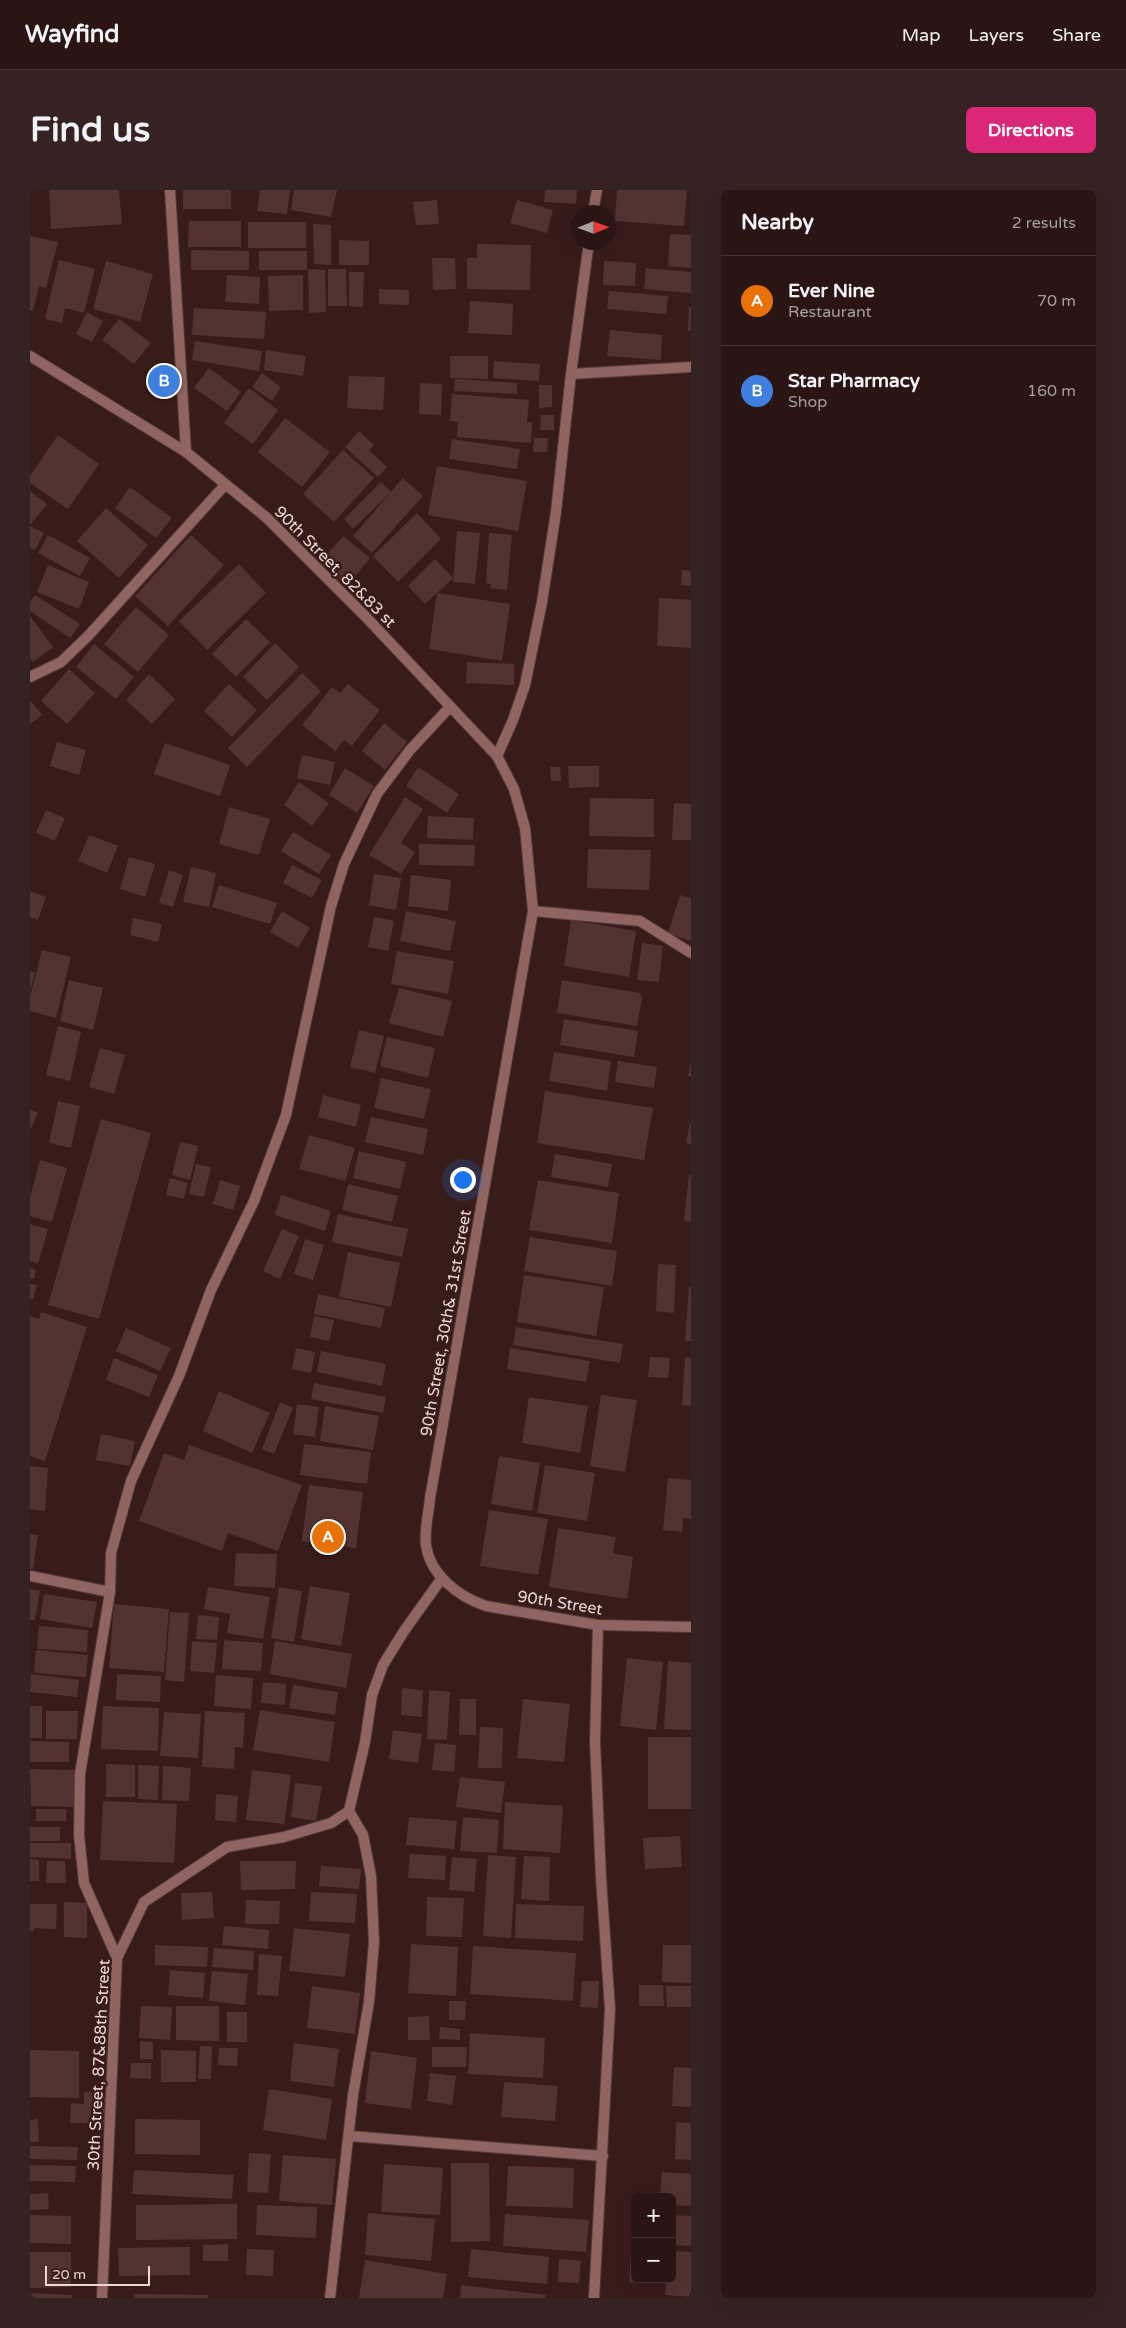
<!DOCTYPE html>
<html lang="en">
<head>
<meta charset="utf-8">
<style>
  :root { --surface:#2a1514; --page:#362222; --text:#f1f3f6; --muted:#a59fa0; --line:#463434; --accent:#db2777 }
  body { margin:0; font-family:"Varela Round",sans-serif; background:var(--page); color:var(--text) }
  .controls { position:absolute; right:15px; bottom:15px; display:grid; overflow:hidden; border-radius:8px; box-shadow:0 5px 20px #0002 }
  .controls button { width:45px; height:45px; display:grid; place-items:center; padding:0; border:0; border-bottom:1px solid var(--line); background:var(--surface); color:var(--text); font:25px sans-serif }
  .compass { position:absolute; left:541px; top:15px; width:45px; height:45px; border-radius:50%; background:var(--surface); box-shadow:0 5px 20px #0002; rotate:89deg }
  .scale { position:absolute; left:15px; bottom:12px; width:105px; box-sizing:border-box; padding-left:5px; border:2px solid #ecd7d6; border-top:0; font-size:14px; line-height:18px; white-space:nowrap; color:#ecd7d6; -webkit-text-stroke:4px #381c1a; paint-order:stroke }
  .you { position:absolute; left:432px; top:989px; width:18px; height:18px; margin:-12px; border:4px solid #fff; border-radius:50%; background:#1a73e8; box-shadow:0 0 0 8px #1a73e833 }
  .badge { display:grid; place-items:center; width:32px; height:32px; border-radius:50%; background:var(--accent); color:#fff; font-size:16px; font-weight:700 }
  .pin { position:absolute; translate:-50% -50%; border:2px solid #fff; box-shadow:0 1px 5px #0006 }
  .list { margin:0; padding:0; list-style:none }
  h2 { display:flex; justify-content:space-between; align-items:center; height:65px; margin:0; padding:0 20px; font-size:21px }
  h2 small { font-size:16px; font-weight:400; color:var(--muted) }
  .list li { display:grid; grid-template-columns:32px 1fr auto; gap:15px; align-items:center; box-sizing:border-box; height:90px; padding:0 20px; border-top:1px solid var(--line) }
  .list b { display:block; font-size:19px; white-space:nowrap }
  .list p { margin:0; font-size:16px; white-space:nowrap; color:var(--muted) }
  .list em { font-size:16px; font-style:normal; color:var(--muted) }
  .map { position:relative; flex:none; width:661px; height:2108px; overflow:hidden; border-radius:8px }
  header { display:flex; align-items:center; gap:30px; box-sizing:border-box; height:70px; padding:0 25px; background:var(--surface); border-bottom:1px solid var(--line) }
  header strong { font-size:24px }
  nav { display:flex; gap:28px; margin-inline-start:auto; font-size:18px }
  .intro { display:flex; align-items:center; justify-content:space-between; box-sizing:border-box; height:120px; padding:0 30px }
  h1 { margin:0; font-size:35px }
  .button { padding:12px 22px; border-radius:8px; background:var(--accent); color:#fff; font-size:18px; font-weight:700 }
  main { display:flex; gap:30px; padding:0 30px }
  aside { flex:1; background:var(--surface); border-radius:8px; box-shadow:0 5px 20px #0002 }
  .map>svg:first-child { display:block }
  .building { fill:#523331 }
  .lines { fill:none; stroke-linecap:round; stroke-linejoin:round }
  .minor-casing { stroke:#553a38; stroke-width:12 }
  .tertiary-casing { stroke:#553a38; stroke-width:12 }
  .minor { stroke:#906461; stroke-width:10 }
  .tertiary { stroke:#906461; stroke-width:10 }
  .labels { text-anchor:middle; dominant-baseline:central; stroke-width:5; stroke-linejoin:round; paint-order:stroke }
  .street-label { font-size:16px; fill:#ecd7d6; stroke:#381c1a }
</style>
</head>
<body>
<header>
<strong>Wayfind</strong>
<nav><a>Map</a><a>Layers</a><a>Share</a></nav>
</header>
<div class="intro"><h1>Find us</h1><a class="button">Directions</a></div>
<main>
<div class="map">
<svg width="661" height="2108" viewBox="0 0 661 2108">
  <rect width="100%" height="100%" fill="#381c1a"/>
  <!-- building -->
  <path class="building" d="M19,0H89L92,34L21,39Z
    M153,0H201V19H153Z
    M230,0H260L257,24L227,21Z
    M264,0H307L301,27L261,20Z
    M515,0H547L546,14L514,12Z
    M587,0H657L654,36L585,31Z
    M407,10L409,34L386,35L383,12Z
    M487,10L523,20L517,43L480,33Z
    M159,31H211V57H158Z
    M218,32H276V58H218Z
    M283,34L301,35V75L284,74Z
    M640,44L661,45V78L638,76Z
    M0,46L28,52L16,98L9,96L3,121H0Z
    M309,50L339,51V75H309Z
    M447,54L501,55L500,100L437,99V68H447Z
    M161,60L219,61V80H161Z
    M229,61H277V80H229Z
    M402,68H425L426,99L403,100Z
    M29,70L65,79L54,123L35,118L32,133L15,129Z
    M76,71L123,84L110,132L63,119Z
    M574,71L606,73L605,96L573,95Z
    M616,78L661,82V103L614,99Z
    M278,79L295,80L296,122L279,123Z
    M298,79H316L317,116H298Z
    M319,82H334L333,117L319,116Z
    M197,85L230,87L229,114L195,112Z
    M273,85V120L239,121L238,86Z
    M349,99L379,100V115L349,114Z
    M579,101L638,106L636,124L577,119Z
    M440,111L483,114L482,145L438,143Z
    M659,117H661V141H658Z
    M164,118L236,122L234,149L162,145Z
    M57,122L73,131L62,152L46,144Z
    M89,129L121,153L104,174L72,150Z
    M580,140L632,145L631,170L577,166Z
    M165,151L232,161L229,181L162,170Z
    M236,160L276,166L273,186L234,180Z
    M420,166H458V189L420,188Z
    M464,171L510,174L509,191L463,188Z
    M179,178L211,202L197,221L164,198Z
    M232,183L251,197L242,211L222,197Z
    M319,186L355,187L353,220L317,218Z
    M425,189L487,193V204L424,201Z
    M390,193L412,194L411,225L389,224Z
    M509,195H522V217L509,218Z
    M219,198L248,220L223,254L194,233Z
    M422,204L499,210L497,232H502L501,253L427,247L428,232L420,231Z
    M511,225H524V240H510Z
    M255,228L300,262L272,297L228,262Z
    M329,241L344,255L339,260L357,277L348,287L315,257Z
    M28,245L69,274L38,319L0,293V286Z
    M504,248H518L517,262H503Z
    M422,249L490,259L487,279L419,269Z
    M313,260L344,288L304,332L273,304Z
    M407,276L497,291L488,341L398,325Z
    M373,288L393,306L342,363L323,346Z
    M351,292L361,302L323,339L314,329Z
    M100,297L142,328L126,348L85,318Z
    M0,301L17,314L0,335Z
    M76,318L118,355L89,388L47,351Z
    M387,323L411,349L368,392L343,366Z
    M0,336L14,343L5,360L0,358Z
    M427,341L450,343L445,394L423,392Z
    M459,343L482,345L477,400L460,398L461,394L456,393Z
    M18,345L60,368L50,386L8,363Z
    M161,345L194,375L138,436L105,406Z
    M313,346L340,368L318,395L290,373Z
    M405,369L423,388L395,414L378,396Z
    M209,374L236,403L177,460L149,431Z
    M18,375L59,392L49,419L7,402Z
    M652,380L661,381V396L651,395Z
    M407,403L480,414L472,471L399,459Z
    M5,405L50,434L40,448L0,421V412Z
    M629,408L661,410V458L627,456Z
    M106,417L139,445L108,482L74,454Z
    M0,426L23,457L3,472L0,468Z
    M216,429L240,452L206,487L182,464Z
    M245,453L269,477L237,510L213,487Z
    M64,454L104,487L86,509L46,477Z
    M437,472L484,474V495L436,493Z
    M39,479L65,503L37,534L11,511Z
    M272,483L291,501L217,577L198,558Z
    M119,484L145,509L122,534L96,510Z
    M199,494L227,520L202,547L174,521Z
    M318,494L350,520L322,556L314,550L305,561L272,535L302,497L310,503Z
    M0,510L12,525L0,534Z
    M354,533L377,552L355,580L332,561Z
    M27,552L56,560L49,585L20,576Z
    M135,553L200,575L190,606L124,584Z
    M272,565L305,572L300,595L267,588Z
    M538,576H569V597L539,598Z
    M388,577L429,604L417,623L376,596Z
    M520,577H530L531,591H521Z
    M315,578L344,596L327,623L299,605Z
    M269,592L299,613L282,636L254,615Z
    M375,607L393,619L371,653L385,662L371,684L339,665Z
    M560,608L624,609V647L559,646Z
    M644,613L661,614V650H642Z
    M199,617L240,629L229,665L189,654Z
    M16,620L35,628L25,651L6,643Z
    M398,626L444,628L443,650L397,648Z
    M263,642L301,665L289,684L251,661Z
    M59,645L88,656L77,683L48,671Z
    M389,654L445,655L444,676L389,675Z
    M558,659L621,660L619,700L557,698Z
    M99,667L125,674L115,707L90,699Z
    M262,675L292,690L282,708L253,693Z
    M161,677L186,683L179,717L153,712Z
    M139,680L153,685L143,717L129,713Z
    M344,684L371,688L366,720L339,715Z
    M381,685L421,690L418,721L378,716Z
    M189,695L247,713L240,734L182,717Z
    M0,701L16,707L8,730L0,727Z
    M650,705L661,708V751L638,744Z
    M252,721L280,738L268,758L240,742Z
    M376,721L426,731L420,761L370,751Z
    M344,727L364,731L358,761L338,757Z
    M103,728L132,734L128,752L100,745Z
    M541,730L606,741L599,787L534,776Z
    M612,753L633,756L629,792L607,790Z
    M12,760L41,767L26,828L0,821V807Z
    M367,761L424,771L418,804L361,794Z
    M0,781L5,782L1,798H0Z
    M39,790L73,798L63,840L30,831Z
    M532,790L610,803L612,808L607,836L527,823Z
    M369,798L422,811L413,847L359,833Z
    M534,829L608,841L604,867L530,855Z
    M28,836L51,842L40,891L16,885Z
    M329,840L354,846L345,883L320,877Z
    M357,847L405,858L398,888L350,876Z
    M70,858L95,865L84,904L59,897Z
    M524,862L581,871L577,901L519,891Z
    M588,871L627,877L624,898L585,892Z
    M660,875H661V887L658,886Z
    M351,888L401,899L394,929L344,918Z
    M515,901L623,918L614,970L507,953Z
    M293,905L331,915L326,937L288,927Z
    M28,911L50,916L41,958L19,953Z
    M0,919L8,923L0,940Z
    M341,927L398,939L393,965L335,952Z
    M71,929L121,943L69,1129L18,1115Z
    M660,933H661V954L656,953Z
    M279,945L325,958L315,991L269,979Z
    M150,952L168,956L160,990L142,985Z
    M329,961L376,972L370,999L323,988Z
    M525,964L582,974L578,997L521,987Z
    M10,970L37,978L22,1032L0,1026V1008Z
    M166,974L181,977L174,1007L159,1004Z
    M659,985H661V1032L654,1031Z
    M140,988L158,993L154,1009L136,1005Z
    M190,990L210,996L203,1020L183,1014Z
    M508,990L589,1003L582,1053L499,1040Z
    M318,994L368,1006L362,1032L312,1020Z
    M251,1005L301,1021L295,1041L245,1025Z
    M308,1024L378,1039L372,1067L302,1052Z
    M0,1034L18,1039L8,1074L0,1071Z
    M252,1039L269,1046L250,1089L233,1081Z
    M500,1047L587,1061L582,1096L494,1081Z
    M275,1049L294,1055L283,1090L264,1084Z
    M318,1062L370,1073L361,1117L309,1107Z
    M628,1074L646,1075L644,1123L626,1121Z
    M0,1078L6,1080L4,1089L0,1088Z
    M494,1085L574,1097L566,1146L487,1132Z
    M0,1094L7,1095L3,1109H0Z
    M659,1097H661V1151H655Z
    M288,1104L355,1118L351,1138L284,1124Z
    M11,1122L57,1137L15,1271L0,1266V1126L9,1129Z
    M284,1126L304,1130L299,1151L280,1147Z
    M486,1137L593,1154L590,1173L483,1155Z
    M96,1138L141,1158L130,1181L86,1161Z
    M266,1158L285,1162L281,1183L262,1179Z
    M480,1158L560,1171L556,1192L477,1179Z
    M291,1161L356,1174L352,1196L287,1182Z
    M620,1167L640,1168L638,1188L618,1187Z
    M655,1167L661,1168V1216L652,1215Z
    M84,1168L128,1185L119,1207L76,1190Z
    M284,1193L356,1207L353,1223L281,1209Z
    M189,1201L240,1223L222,1263L173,1241Z
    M571,1205L607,1210L595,1282L560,1276Z
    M499,1207L558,1216L550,1263L492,1253Z
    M250,1212L263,1218L244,1264L232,1259Z
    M267,1214L289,1217L285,1247L263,1244Z
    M295,1216L349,1226L343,1260L290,1251Z
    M71,1244L105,1251L100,1276L66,1270Z
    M274,1254L341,1262L337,1294L270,1285Z
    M159,1255L272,1295L248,1361L198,1343L192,1361L109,1331L134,1263L154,1270Z
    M469,1266L510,1273L502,1321L461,1314Z
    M515,1275L565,1283L557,1331L507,1323Z
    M0,1276L18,1278L15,1321L0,1319Z
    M638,1288L661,1290V1329L653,1328L652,1342L633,1340Z
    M279,1295L333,1302L326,1358L272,1351Z
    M459,1320L518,1329L508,1385L450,1376Z
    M528,1338L586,1347L583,1363L603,1367L597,1409L519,1397Z
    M0,1344L8,1345L3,1379H0Z
    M206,1363L247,1364L245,1398L204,1396Z
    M280,1396L320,1403L311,1456L271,1449Z
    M178,1397L240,1407L233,1449L197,1443L200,1424L174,1419Z
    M249,1397L272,1401L264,1452L241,1448Z
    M0,1399L10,1401L5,1430H0Z
    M14,1404L67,1412L62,1438L10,1429Z
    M84,1414L139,1419L134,1482L79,1478Z
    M140,1422L159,1423L154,1492L135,1490Z
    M168,1425L189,1427L187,1450L166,1449Z
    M9,1436L58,1440L57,1462L7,1459Z
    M194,1450L233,1453L231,1481L192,1479Z
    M162,1451L187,1453L184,1483L160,1481Z
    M245,1451L322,1464L316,1498L240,1484Z
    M6,1460L58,1465L56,1487L4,1483Z
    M597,1468L633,1472L626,1540L590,1536Z
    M638,1471L661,1473V1540L634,1539Z
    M1,1484L49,1490L47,1507L0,1502Z
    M87,1484L131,1486L130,1512L86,1510Z
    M186,1485L223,1488L221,1519L184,1516Z
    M233,1492L256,1494L255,1515L231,1513Z
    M263,1495L308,1502L305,1525L259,1518Z
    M372,1498L393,1500L392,1527L371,1525Z
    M399,1500L420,1502L417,1550L397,1549Z
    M430,1509H446V1545H429Z
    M493,1509L540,1514L534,1572L487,1568Z
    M0,1516H12V1548H0Z
    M73,1516L129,1518L128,1561L71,1559Z
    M230,1520L305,1532L299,1572L223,1560Z
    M16,1521H48L47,1549H16Z
    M175,1521L215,1523L213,1558L205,1557L204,1579L172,1577Z
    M134,1522L171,1524L168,1568L130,1566Z
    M450,1537L473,1538L472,1578H448Z
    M363,1540L392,1544L388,1573L359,1569Z
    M618,1547H661V1619H618Z
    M0,1551L39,1552V1572H0Z
    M405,1553L426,1555L424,1582L402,1580Z
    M76,1574L105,1575V1607H76Z
    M108,1575L129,1576L128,1610L108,1609Z
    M133,1576L161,1578L159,1611L132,1610Z
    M0,1579L45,1580L44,1617L1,1616Z
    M222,1580L261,1585L254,1634L216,1630Z
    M430,1587L475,1592L471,1623L426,1617Z
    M265,1593L292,1596L286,1631L261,1627Z
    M186,1604L208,1606L206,1632L185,1630Z
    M73,1611L147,1614L144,1673L70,1670Z
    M475,1612L533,1616L530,1663L473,1659Z
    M6,1619H36V1631H6Z
    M379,1627L427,1631L424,1659L376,1655Z
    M433,1627L469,1630L467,1663L430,1661Z
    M0,1637H30V1651H0Z
    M650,1646L652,1677L615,1679L613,1648Z
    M0,1653H41V1669L0,1667Z
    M380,1664L416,1666L415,1690L378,1688Z
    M458,1665L486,1667L481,1748L453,1746Z
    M494,1666L520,1667L519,1711L491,1709Z
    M422,1667L447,1669L444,1702L419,1700Z
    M0,1669L9,1670V1691H0Z
    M17,1671H35L36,1693H16Z
    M210,1671H266L265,1699L211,1700Z
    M291,1676L331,1679L329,1699L289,1696Z
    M182,1702L184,1728L152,1730L151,1703Z
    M281,1702L327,1704L325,1733L279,1731Z
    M397,1707L434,1708L432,1747L396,1746Z
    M216,1710L250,1711L249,1734H215Z
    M34,1712L57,1713V1748L34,1747Z
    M0,1714H27L26,1739L4,1738V1741H0Z
    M486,1714L554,1716L553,1751L485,1748Z
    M194,1736L239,1740L238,1759L192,1755Z
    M264,1738L320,1744L315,1787L259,1781Z
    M381,1754L428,1757L426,1806L378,1803Z
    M125,1755L178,1757L177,1777L125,1775Z
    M633,1755H661V1793L632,1792Z
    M443,1756L546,1763L543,1811L440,1804Z
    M184,1758L224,1761L223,1780L182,1777Z
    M229,1764L252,1766L248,1806L227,1805Z
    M140,1780L175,1783L173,1808L138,1805Z
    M182,1781L218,1784L215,1815L179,1811Z
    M552,1791H569L568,1818L550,1817Z
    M609,1795H633L634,1816H609Z
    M282,1796L330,1803L325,1844L277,1838Z
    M636,1796H661V1817H637Z
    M419,1811H436L435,1830H419Z
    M111,1816L142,1817L140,1850L109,1848Z
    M146,1816H189V1851L146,1850Z
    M197,1822H217V1852H197Z
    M399,1826L400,1850H378V1827Z
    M410,1837L430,1839V1850L409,1849Z
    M440,1843L515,1848L513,1888L438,1884Z
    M110,1851L123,1852V1869H110Z
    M264,1853L309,1859L304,1897L260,1891Z
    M170,1856H182L181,1889H168Z
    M402,1857H437L436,1877H402Z
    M189,1858H208L207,1876L188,1875Z
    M0,1860L49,1861V1908L0,1907Z
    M131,1860L166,1861V1892H131Z
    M341,1861L387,1868L381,1919L335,1913Z
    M101,1873H121V1889L100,1888Z
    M644,1877L661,1878V1917L642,1916Z
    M400,1883L426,1886L422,1915L397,1911Z
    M474,1892L528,1896L525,1931L471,1927Z
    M239,1899L302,1909L296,1950L233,1940Z
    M54,1902H76L75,1934L40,1933L41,1913L54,1914Z
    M8,1929L9,1952H0V1930Z
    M105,1929L170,1930V1965L105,1964Z
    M646,1932L661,1933V1970L645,1969Z
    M0,1956L48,1957L47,1970L0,1969Z
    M219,1963L241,1964L238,2003L217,2002Z
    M253,1965L306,1969L302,2015L249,2011Z
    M421,1973H459L460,2051L421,2052Z
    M354,1974L413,1978L410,2025L351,2022Z
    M0,1975L46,1976L45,1992L0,1991Z
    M478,1976L544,1978L543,2018L476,2016Z
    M104,1980L204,1985L202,2009L102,2004Z
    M632,1982L661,1984V2016L642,2015V2007H630Z
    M18,2003L19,2019L0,2020V2004Z
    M207,2014V2049L106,2050V2015Z
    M227,2015L287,2017L286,2048L226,2045Z
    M338,2023L405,2029L401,2071L335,2065Z
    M475,2024L559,2030L556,2062L473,2056Z
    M0,2025L41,2026V2054L0,2053Z
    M642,2025L661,2026V2056L642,2055Z
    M198,2054V2071H173V2055Z
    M160,2057V2085L89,2086L88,2058Z
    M217,2059L244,2060L243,2086L216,2085Z
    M441,2059L519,2067L517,2094L438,2087Z
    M601,2060L605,2061V2089H623V2093L599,2092Z
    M642,2061L661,2062V2107L635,2105L636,2089H642Z
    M0,2062H41V2097L0,2098Z
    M529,2069L551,2071L549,2093L528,2092Z
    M335,2070L417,2084L413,2108H329Z
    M431,2095L516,2105L515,2108H430Z
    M0,2103L42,2105V2108H0Z
    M104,2104L178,2105V2108H104Z"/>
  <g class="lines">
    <defs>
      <path id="minor" d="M140,0L156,262
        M563,22L567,0
        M541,184L661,177
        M0,487L31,472L58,446L195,295
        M467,566L483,530L495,495L512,412L526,322L541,184L559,52
        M503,721L610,731L661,763
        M0,1386L80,1402
        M87,1768L54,1693L49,1645L50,1584L80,1402L81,1363L101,1291L149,1186L181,1100L224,1011L256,925L301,716L314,674L347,604L380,560L419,518
        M319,1946L573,1966
        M72,2108L87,1768L114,1712L197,1657L254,1647L301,1633L319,1621L335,1552L342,1505L353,1475L374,1441L412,1388
        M300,2108L323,1905L339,1812L344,1752L341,1686L333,1645L319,1621
        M564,2108L580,1819L571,1688L565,1552L568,1435"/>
      <path id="tertiary" d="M0,166L156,262L237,328L335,426L467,566L484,599L495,638L503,721L400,1308C399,1322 394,1340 396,1355C400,1385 429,1407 456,1416L568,1435L661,1437"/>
    </defs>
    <!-- minor casing -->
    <use href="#minor" class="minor-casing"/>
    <!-- tertiary casing -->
    <use href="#tertiary" class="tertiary-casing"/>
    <!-- minor -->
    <use href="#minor" class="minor"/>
    <!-- tertiary -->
    <use href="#tertiary" class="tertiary"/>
  </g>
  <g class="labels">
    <!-- street labels -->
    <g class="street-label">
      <text transform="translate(305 377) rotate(45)">90th Street, 82&amp;83 st</text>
      <text transform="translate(416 1133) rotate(-80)">90th Street, 30th&amp; 31st Street</text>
      <text transform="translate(530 1413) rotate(9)">90th Street</text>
      <text transform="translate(69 1875) rotate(-87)">30th Street, 87&amp;88th Street</text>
    </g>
  </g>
</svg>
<div class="controls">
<button>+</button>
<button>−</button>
</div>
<svg class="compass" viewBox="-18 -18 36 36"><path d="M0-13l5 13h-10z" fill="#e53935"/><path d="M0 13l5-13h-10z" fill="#a59fa0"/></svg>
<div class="scale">20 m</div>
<div class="you"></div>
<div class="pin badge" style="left:298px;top:1347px;background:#e8710a">A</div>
<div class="pin badge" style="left:134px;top:191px;background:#3f7fe0">B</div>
</div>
<aside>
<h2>Nearby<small>2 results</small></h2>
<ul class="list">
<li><span class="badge" style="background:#e8710a">A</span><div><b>Ever Nine</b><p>Restaurant</p></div><em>70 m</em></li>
<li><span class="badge" style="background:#3f7fe0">B</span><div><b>Star Pharmacy</b><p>Shop</p></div><em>160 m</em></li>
</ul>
</aside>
</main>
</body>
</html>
